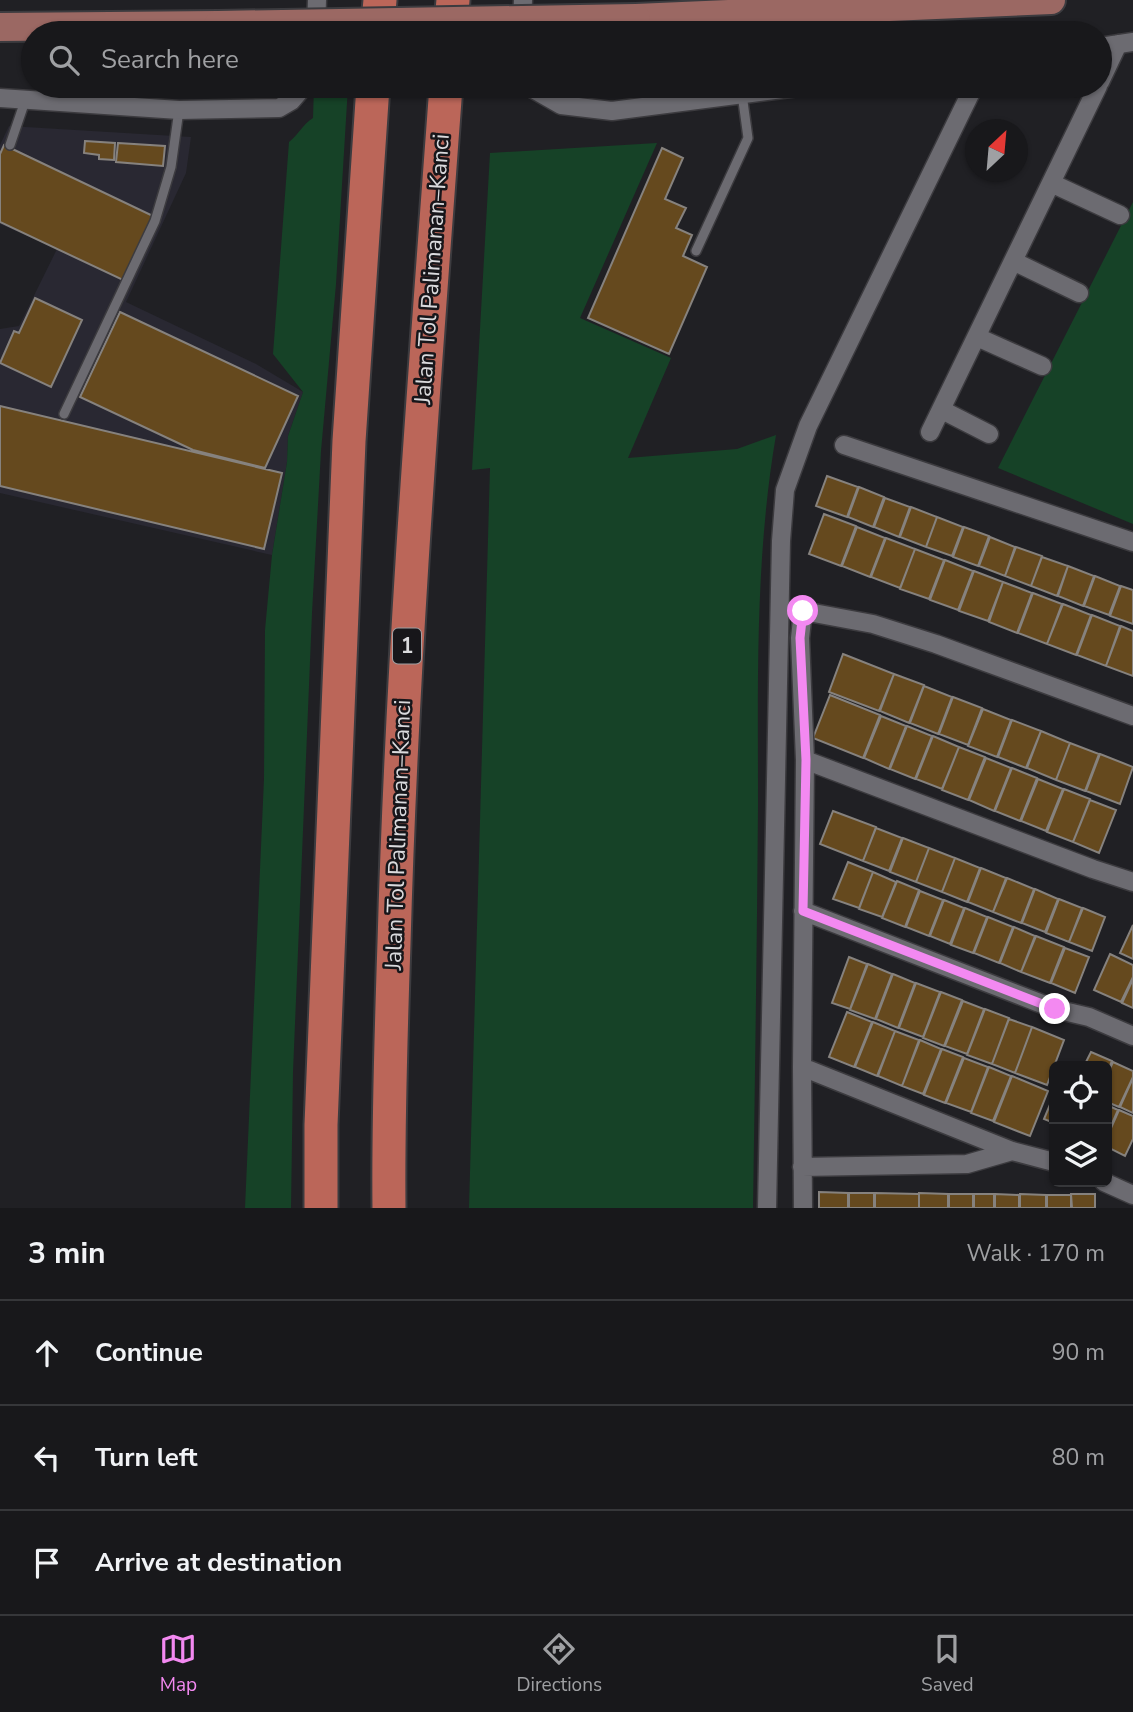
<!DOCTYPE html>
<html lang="en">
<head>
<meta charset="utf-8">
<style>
  :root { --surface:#18181b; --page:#252528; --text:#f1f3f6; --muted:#9fa0a3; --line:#36373a; --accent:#f389f1 }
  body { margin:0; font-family:"Nunito Sans",sans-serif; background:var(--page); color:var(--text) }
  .controls { position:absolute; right:21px; bottom:21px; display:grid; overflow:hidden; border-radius:10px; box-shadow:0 2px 5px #0004 }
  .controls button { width:63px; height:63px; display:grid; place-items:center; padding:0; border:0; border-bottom:2px solid var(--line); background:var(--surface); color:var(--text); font:35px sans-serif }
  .compass { position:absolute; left:965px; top:119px; width:63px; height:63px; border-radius:50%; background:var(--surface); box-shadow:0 2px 5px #0004; rotate:26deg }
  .stop { position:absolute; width:21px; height:21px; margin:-16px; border:5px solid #f389f1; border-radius:50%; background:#fff }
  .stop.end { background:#f389f1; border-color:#fff; box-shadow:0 2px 7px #0008 }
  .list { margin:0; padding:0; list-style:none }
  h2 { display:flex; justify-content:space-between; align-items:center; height:91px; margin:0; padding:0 28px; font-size:30px }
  h2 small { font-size:23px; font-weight:400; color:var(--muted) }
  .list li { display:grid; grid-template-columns:46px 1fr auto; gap:21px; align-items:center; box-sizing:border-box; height:105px; padding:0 28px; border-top:2px solid var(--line) }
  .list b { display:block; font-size:26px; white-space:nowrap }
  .list em { font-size:23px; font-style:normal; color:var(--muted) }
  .icon { flex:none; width:38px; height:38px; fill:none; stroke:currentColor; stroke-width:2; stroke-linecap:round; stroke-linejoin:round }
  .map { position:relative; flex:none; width:1133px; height:1208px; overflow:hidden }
  .search { position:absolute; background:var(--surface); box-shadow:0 2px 5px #0004; left:21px; right:21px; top:21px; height:77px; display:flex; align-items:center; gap:18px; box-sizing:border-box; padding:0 24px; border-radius:38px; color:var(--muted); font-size:26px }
  .sheet { height:406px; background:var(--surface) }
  nav { display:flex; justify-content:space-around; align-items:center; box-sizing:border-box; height:98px; border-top:2px solid var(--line); background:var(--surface); font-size:19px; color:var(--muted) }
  nav a { display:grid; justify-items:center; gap:4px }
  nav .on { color:var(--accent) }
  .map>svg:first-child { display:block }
  .built { fill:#292832 }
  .green { fill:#164227 }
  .building { fill:#65491e; stroke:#86827e; stroke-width:2 }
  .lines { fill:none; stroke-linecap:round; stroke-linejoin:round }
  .service-casing { stroke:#3c3b3f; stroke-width:12 }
  .minor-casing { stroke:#3c3b3f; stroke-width:21 }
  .primary-casing { stroke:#3c3b3f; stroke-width:32 }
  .motorway-casing { stroke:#3c3b3f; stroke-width:37 }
  .service { stroke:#6c6b71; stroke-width:9 }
  .minor { stroke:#6c6b71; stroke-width:18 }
  .primary { stroke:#9b6863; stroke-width:28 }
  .motorway { stroke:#bb6659; stroke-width:33 }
  .primary-bridge-casing { stroke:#3c3b3f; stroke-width:32; stroke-linecap:butt }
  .primary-bridge { stroke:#9b6863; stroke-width:28 }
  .route { stroke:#f389f1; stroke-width:9 }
  .labels { text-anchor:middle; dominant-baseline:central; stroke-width:5; stroke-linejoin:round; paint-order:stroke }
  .shield { fill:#17161a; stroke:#a09fa2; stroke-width:2 }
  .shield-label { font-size:21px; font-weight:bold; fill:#dadadd }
  .street-label { font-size:23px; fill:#dadadd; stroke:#17161a }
</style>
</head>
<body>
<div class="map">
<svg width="1133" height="1208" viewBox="0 0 1133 1208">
  <rect width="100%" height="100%" fill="#202024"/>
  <!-- built -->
  <path class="built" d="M9,126L191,137L186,173L126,302L256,364L303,392L288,436L287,462L272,555L0,493V329L19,326L57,249L0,224V145Z"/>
  <!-- green -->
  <path class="green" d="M314,86H348L336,284L321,451L312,613L293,1072L291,1208H245L264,779L265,630L272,555L287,462L288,436L303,392L273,354L289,142C298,135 303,124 313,118Z
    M657,143L580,318L671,358L628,458L737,449L776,435C755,558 758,681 758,805C757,940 755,1074 753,1208H469L490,468L472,470L490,153Z
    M1133,202V524L998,468Z"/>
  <!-- building -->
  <path class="building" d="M85,141L115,143L114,160L99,159V155L84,153Z
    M118,143L165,146L163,166L116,162Z
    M4,145L153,216L123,280L0,222V154Z
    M662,148L683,158L665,199L686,208L676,228L692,235L683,256L707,267L669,354L588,318Z
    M35,298L82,320L51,387L0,363L14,331L19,333Z
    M120,312L298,396L265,468L193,450L80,397Z
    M0,406L282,473L264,549L0,486Z
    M827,476L858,487L847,517L816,506Z
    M859,487L884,497L873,527L848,517Z
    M885,498L910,507L899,537L874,527Z
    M911,507L937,517L926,547L900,537Z
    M824,514L856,526L841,566L809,554Z
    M937,517L963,527L952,556L926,547Z
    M857,527L885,538L870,577L842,566Z
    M964,527L989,536L978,566L953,557Z
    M990,537L1015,547L1005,576L979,566Z
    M886,538L915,549L900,588L871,577Z
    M1016,547L1042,556L1031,586L1005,576Z
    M915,549L944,560L929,599L900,589Z
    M1042,557L1068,566L1057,596L1031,586Z
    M945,560L973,571L958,610L930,600Z
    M1068,566L1094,576L1083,606L1058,596Z
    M974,571L1003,582L988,621L959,611Z
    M1095,576L1120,586L1109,615L1084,606Z
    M1003,582L1032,593L1017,633L989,622Z
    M1121,586L1133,590V624L1110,616Z
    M1033,593L1062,604L1047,644L1018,633Z
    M1063,604L1091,615L1076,655L1047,644Z
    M1092,615L1120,626L1106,666L1077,655Z
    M1121,626L1133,631V676L1106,666Z
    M843,654L894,674L879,711L829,692Z
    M894,674L924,685L909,723L880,711Z
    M924,686L952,697L938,734L910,723Z
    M830,695L880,715L863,758L813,738Z
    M953,697L982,708L968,745L939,734Z
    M983,709L1011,720L997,757L968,746Z
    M881,716L906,726L889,769L864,758Z
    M1012,720L1041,731L1026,768L998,757Z
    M907,726L932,736L915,779L890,769Z
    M1041,731L1070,743L1056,780L1027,768Z
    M933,736L959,747L942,789L916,779Z
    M1070,743L1099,754L1085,791L1056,780Z
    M959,747L985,757L968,800L942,790Z
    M1100,754L1133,767L1120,804L1086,791Z
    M986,758L1011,768L994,811L969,800Z
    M1012,768L1037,778L1020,821L995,811Z
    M1038,779L1063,789L1046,831L1021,821Z
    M1064,789L1090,799L1073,842L1047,832Z
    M1090,800L1116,810L1099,853L1073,842Z
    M833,811L876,827L863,861L820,844Z
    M876,828L902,838L889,871L863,861Z
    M903,838L929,848L916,882L890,872Z
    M929,848L955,858L942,892L916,882Z
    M955,858L980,868L967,902L942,892Z
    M848,862L873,872L859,908L833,899Z
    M981,868L1006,878L993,912L968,902Z
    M873,872L896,882L882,917L859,909Z
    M1007,878L1034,889L1021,923L993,912Z
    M897,881L919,890L905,927L882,918Z
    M1035,889L1058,899L1045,932L1022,923Z
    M920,891L943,900L929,936L906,927Z
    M1059,899L1082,908L1069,942L1046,933Z
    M944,900L964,908L950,944L930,936Z
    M965,908L987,917L973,953L951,945Z
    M1083,908L1105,917L1092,951L1069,942Z
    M988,917L1013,927L999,963L974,953Z
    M1133,925V959L1120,953Z
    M1014,927L1035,936L1021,972L1000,963Z
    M1036,936L1064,947L1050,983L1021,972Z
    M1065,948L1089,957L1075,993L1051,983Z
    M1110,954L1133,965V977L1121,1002L1094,990Z
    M849,957L867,964L850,1009L832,1003Z
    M868,964L892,974L875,1019L850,1010Z
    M893,974L915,983L898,1028L876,1019Z
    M1133,979V1008L1122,1003Z
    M916,983L940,992L923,1037L899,1028Z
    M941,992L962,1000L944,1046L923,1038Z
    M963,1001L984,1009L967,1054L945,1046Z
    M985,1009L1009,1018L992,1064L967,1055Z
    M847,1012L872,1022L854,1067L829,1057Z
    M1009,1019L1032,1027L1015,1073L992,1064Z
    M873,1022L895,1031L877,1076L855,1067Z
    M1032,1027L1064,1040L1047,1085L1015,1073Z
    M895,1031L919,1040L902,1086L878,1076Z
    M920,1040L941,1049L923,1094L902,1086Z
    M942,1049L963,1057L945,1103L924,1095Z
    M1091,1052L1112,1061L1107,1073V1066H1084Z
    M964,1058L988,1067L971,1112L946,1103Z
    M1113,1062L1133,1071V1077L1119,1107L1107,1102V1075Z
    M989,1067L1011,1076L993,1121L971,1113Z
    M1012,1076L1048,1091L1030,1136L994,1122Z
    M1133,1078V1113L1120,1107Z
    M1054,1095V1123L1044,1119Z
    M1107,1105L1118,1110L1107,1135Z
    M1119,1110L1133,1116V1139L1125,1156L1107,1147V1137Z
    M819,1192L848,1193V1208H819Z
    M849,1193H874V1208H849Z
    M875,1193L919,1194V1208H875Z
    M919,1193L948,1194V1208H919Z
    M949,1194H973V1208H949Z
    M974,1194H994V1208H974Z
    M995,1194L1019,1195V1208H995Z
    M1020,1194L1046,1195V1208H1020Z
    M1071,1194H1095V1208H1072Z
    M1047,1195H1071V1208H1047Z"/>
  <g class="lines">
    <defs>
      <path id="service" d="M10,145L25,101
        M696,251L748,138L742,94
        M64,414L155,221L171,167L179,110"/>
      <path id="minor" d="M522,30L523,0
        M316,31L317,0
        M1100,47L1133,42
        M1100,82L1118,44
        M531,86L533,89L561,105L612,111L806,86
        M0,98L179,110L279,108L291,101L304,86
        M1051,183L1120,215
        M1013,261L1079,293
        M977,337L1042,366
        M942,410L989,434
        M930,432L1098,86
        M844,445L1133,542
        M805,760L1093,869L1133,882
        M803,911L1055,1009L1089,1017L1133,1036
        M802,1067L805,760L800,638L803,611L873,624L936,644L1133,716
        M802,1167L967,1164L1012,1151
        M1104,1182L1133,1195
        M767,1208L781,541L785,490L808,426L974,86
        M803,1208L802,1067L1012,1151L1054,1162"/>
      <path id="primary" d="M636,18L1051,0
        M0,27L218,25"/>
      <path id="motorway" d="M377,33L380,0
        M450,33L453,0
        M321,1208V1125L349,441L373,86
        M389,1208C388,1119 391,1031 394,943C402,656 425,371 446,86"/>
    </defs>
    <!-- service casing -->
    <use href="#service" class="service-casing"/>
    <!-- minor casing -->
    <use href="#minor" class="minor-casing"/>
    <!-- primary casing -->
    <use href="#primary" class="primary-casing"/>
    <!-- motorway casing -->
    <use href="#motorway" class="motorway-casing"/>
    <!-- service -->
    <use href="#service" class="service"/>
    <!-- minor -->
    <use href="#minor" class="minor"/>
    <!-- primary -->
    <use href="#primary" class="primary"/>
    <!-- motorway -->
    <use href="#motorway" class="motorway"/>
    <defs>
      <path id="primary-bridge" d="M218,25L636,18"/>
    </defs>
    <!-- primary-bridge casing -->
    <use href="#primary-bridge" class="primary-bridge-casing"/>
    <!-- primary-bridge -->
    <use href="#primary-bridge" class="primary-bridge"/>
  </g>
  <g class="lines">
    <!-- route -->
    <path class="route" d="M803,611L800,638L806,760L803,911L1055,1009"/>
  </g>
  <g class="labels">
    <!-- shield labels -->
    <rect class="shield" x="393" y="628.5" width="28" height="35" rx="5"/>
    <g class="shield-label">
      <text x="407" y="646">1</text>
    </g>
    <!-- street labels -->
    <g class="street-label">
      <text transform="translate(432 269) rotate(-86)">Jalan Tol Palimanan–Kanci</text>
      <text transform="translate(398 835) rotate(-88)">Jalan Tol Palimanan–Kanci</text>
    </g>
  </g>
</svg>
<div class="controls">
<button><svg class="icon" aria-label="locate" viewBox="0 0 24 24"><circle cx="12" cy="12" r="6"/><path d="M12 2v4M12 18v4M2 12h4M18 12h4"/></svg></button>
<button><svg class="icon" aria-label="layers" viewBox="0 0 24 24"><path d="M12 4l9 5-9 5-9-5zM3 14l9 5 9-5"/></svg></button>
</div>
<svg class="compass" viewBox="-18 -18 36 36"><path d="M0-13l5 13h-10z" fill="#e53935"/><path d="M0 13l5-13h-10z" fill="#9fa0a3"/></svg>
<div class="stop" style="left:803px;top:611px"></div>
<div class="stop end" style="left:1055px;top:1009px"></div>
<div class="search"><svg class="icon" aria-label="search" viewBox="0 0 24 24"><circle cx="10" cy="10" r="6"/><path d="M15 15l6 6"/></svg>Search here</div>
</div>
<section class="sheet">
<h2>3 min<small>Walk · 170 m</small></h2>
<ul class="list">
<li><svg class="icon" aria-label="ahead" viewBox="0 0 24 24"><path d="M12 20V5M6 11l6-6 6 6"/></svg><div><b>Continue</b></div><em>90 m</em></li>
<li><svg class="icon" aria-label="left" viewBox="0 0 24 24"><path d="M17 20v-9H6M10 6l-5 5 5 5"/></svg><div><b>Turn left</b></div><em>80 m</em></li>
<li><svg class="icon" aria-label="arrive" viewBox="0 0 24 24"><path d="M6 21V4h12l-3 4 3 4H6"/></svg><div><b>Arrive at destination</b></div></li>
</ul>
</section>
<nav>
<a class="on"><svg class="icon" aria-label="map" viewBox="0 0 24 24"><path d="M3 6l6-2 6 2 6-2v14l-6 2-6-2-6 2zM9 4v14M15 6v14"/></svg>Map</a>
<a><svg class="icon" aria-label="directions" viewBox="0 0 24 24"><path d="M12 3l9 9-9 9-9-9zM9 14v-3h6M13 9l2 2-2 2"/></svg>Directions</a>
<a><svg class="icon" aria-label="saved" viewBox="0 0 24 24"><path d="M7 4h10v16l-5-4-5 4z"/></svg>Saved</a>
</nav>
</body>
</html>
